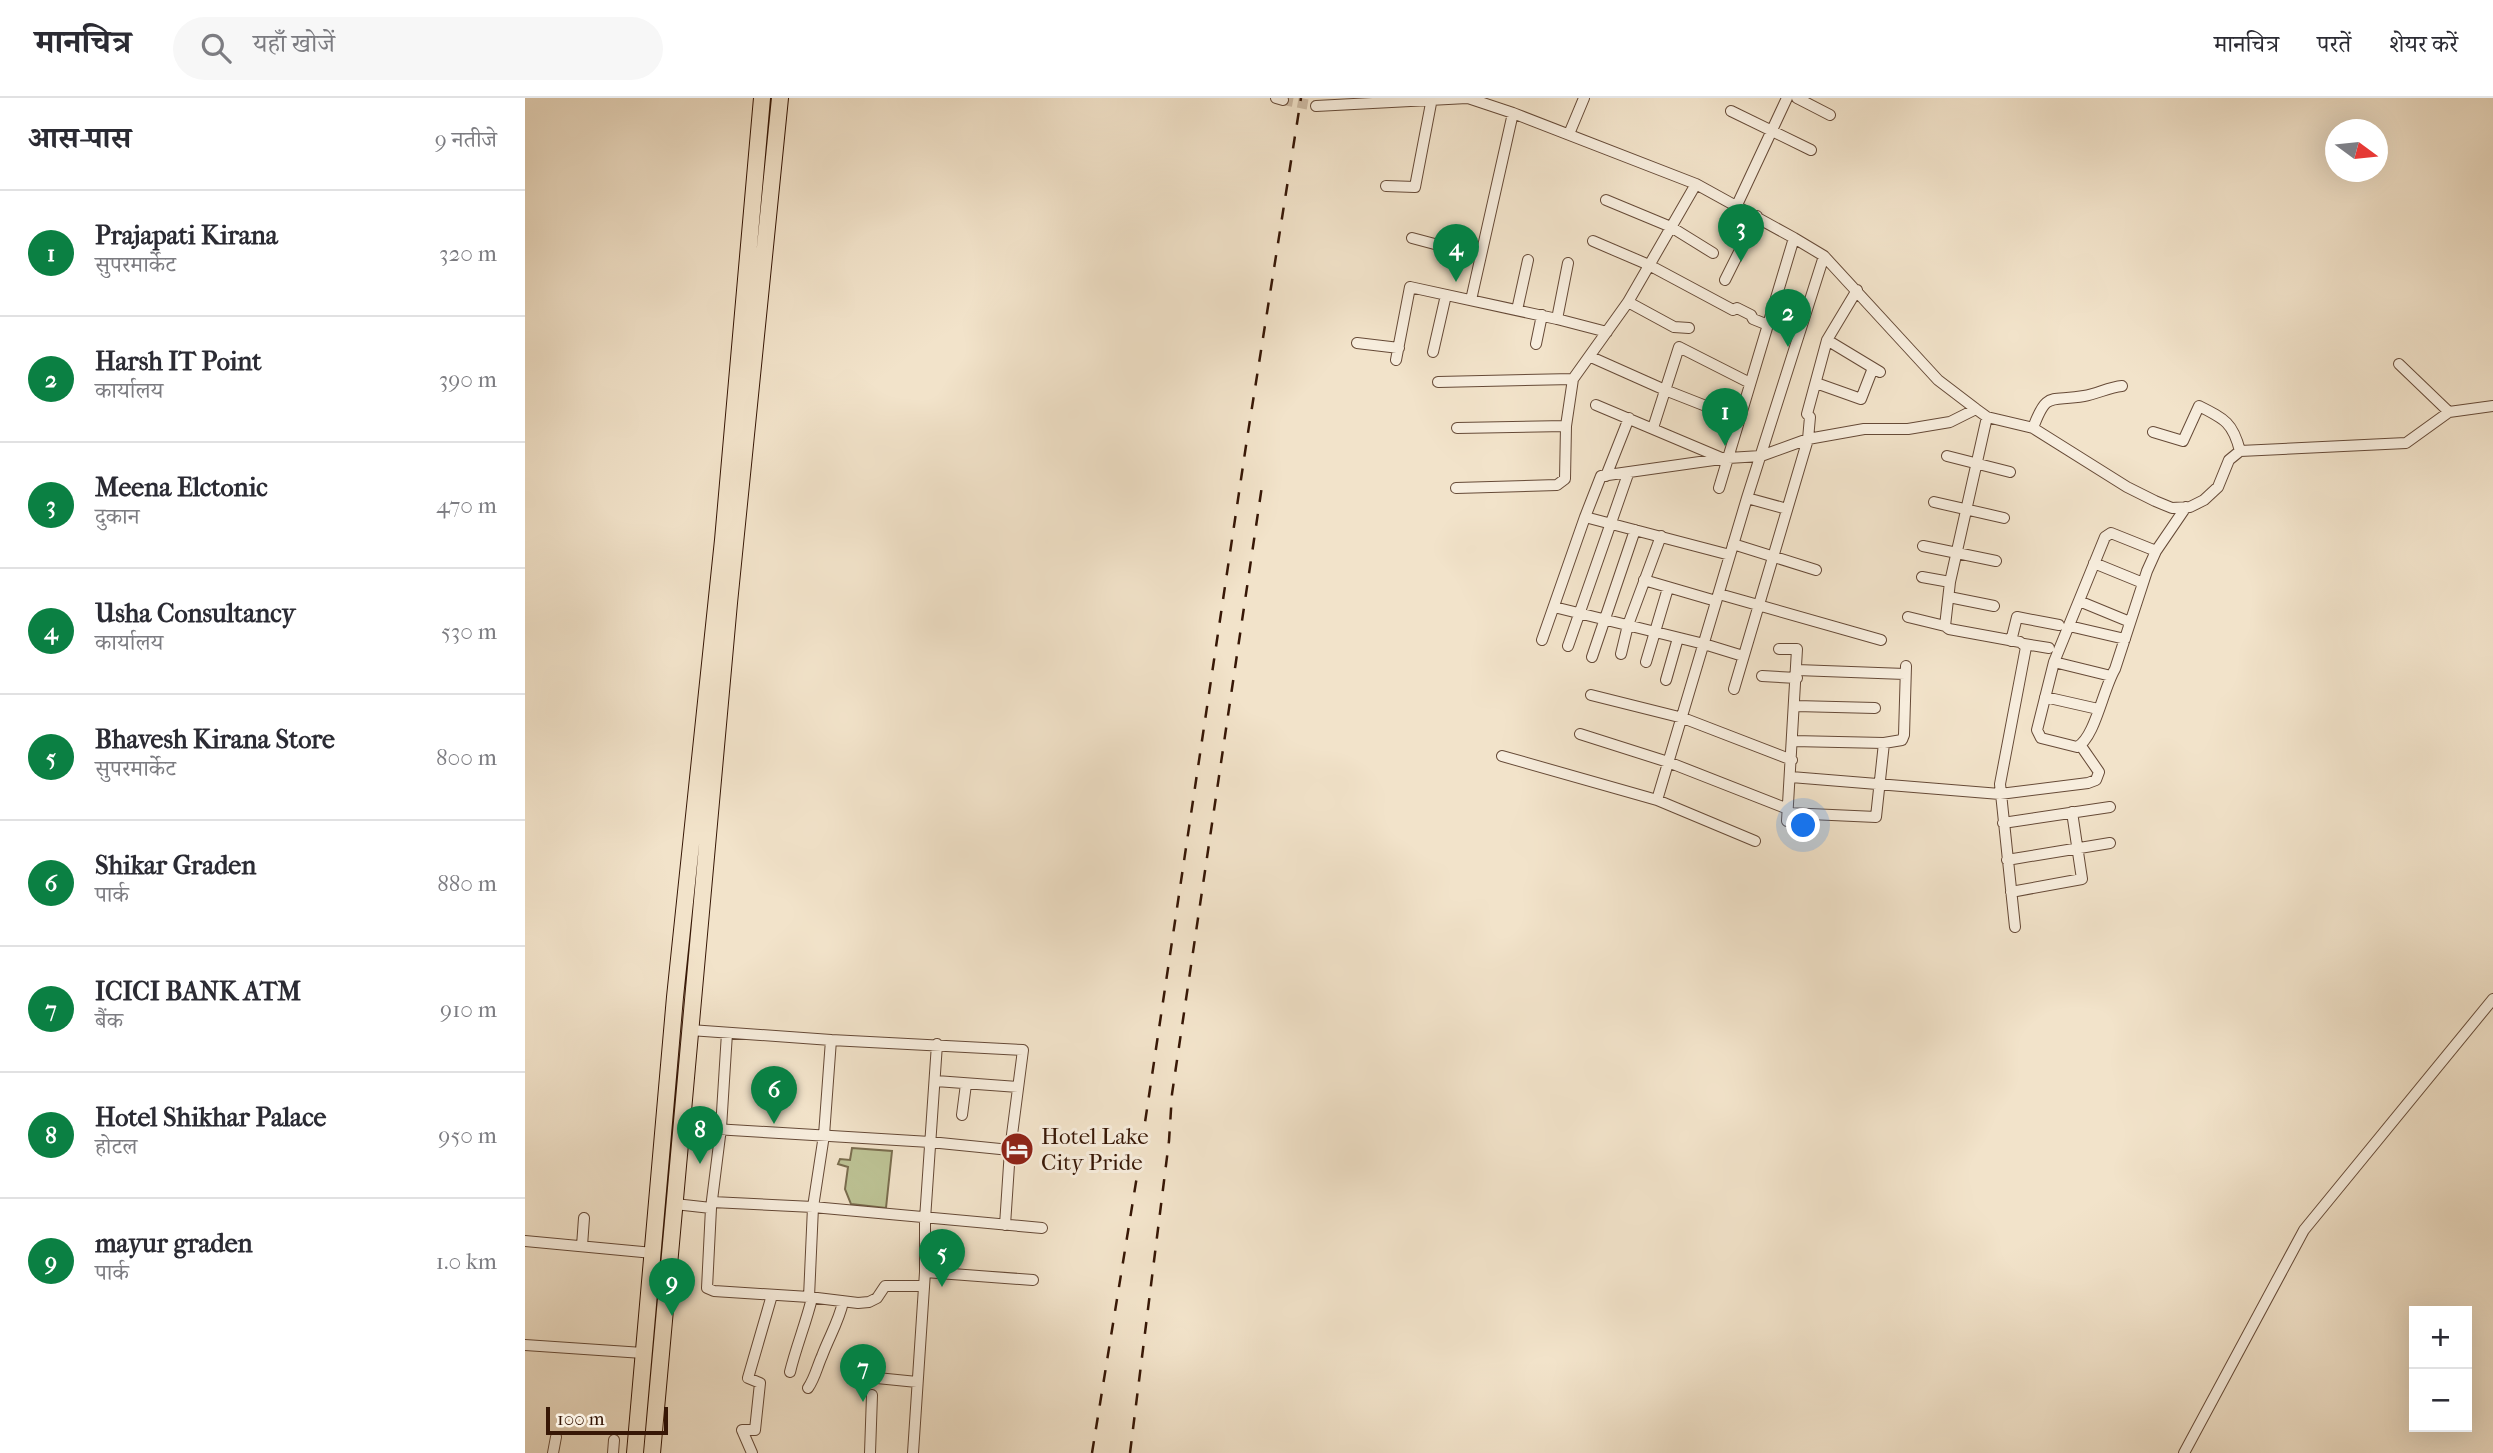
<!DOCTYPE html>
<html lang="hi">
<head>
<meta charset="utf-8">
<style>
  :root { --surface:#fff; --page:#f7f7f7; --text:#2b2b33; --muted:#7c7c81; --line:#e1e1e2; --accent:#0b8043 }
  body { margin:0; font-family:"IM FELL French Canon","Noto Serif Devanagari",serif; background:var(--page); color:var(--text) }
  .controls { position:absolute; right:21px; bottom:21px; display:grid; overflow:hidden; border-radius:0px; box-shadow:0 7px 28px #0002 }
  .controls button { width:63px; height:63px; display:grid; place-items:center; padding:0; border:0; border-bottom:2px solid var(--line); background:var(--surface); color:var(--text); font:35px sans-serif }
  .compass { position:absolute; left:1800px; top:21px; width:63px; height:63px; border-radius:50%; background:var(--surface); box-shadow:0 7px 28px #0002; rotate:105deg }
  .scale { position:absolute; left:21px; bottom:18px; width:122px; box-sizing:border-box; padding-left:7px; border:4px solid #371706; border-top:0; font-size:19px; line-height:24px; white-space:nowrap; color:#371706; -webkit-text-stroke:5px #f7eddd; paint-order:stroke }
  .you { position:absolute; left:1279px; top:728px; width:24px; height:24px; margin:-18px; border:5px solid #fff; border-radius:50%; background:#1a73e8; box-shadow:0 0 0 10px #1a73e833 }
  .badge { display:grid; place-items:center; width:46px; height:46px; border-radius:50%; background:var(--accent); color:#fff; font-size:23px; font-weight:700 }
  .pin { position:absolute; translate:-50% -58px; filter:drop-shadow(0 2px 4px #0008) }
  .pin::after { content:''; position:absolute; top:37px; width:24px; height:21px; background:inherit; clip-path:polygon(0 0,100% 0,50% 100%) }
  .list { margin:0; padding:0; list-style:none }
  h2 { display:flex; justify-content:space-between; align-items:center; height:91px; margin:0; padding:0 28px; font-size:30px }
  h2 small { font-size:23px; font-weight:400; color:var(--muted) }
  .list li { display:grid; grid-template-columns:46px 1fr auto; gap:21px; align-items:center; box-sizing:border-box; height:126px; padding:0 28px; border-top:2px solid var(--line) }
  .list b { display:block; font-size:26px; white-space:nowrap }
  .list p { margin:0; font-size:23px; white-space:nowrap; color:var(--muted) }
  .list em { font-size:23px; font-style:normal; color:var(--muted) }
  .icon { flex:none; width:38px; height:38px; fill:none; stroke:currentColor; stroke-width:2; stroke-linecap:round; stroke-linejoin:round }
  .map { position:relative; flex:none; width:1968px; height:1355px; overflow:hidden }
  header { display:flex; align-items:center; gap:42px; box-sizing:border-box; height:98px; padding:0 35px; background:var(--surface); border-bottom:2px solid var(--line) }
  header strong { font-size:33px }
  nav { display:flex; gap:38px; margin-inline-start:auto; font-size:24px }
  .search { width:490px; height:63px; background:var(--page); display:flex; align-items:center; gap:18px; box-sizing:border-box; padding:0 24px; border-radius:38px; color:var(--muted); font-size:26px }
  main { display:flex }
  aside { flex:1; background:var(--surface) }
  .map>svg:first-child { display:block }
  .green { fill:#bdc395; stroke:#7a6d4e; stroke-width:2 }
  .lines { fill:none; stroke-linecap:round; stroke-linejoin:round }
  .minor-tunnel { stroke:#cdbaa3; stroke-width:10; stroke-dasharray:10 5; stroke-linecap:butt }
  .minor-casing { stroke:#664a37; stroke-width:12 }
  .primary-casing { stroke:#371706; stroke-width:18 }
  .minor { stroke:#f7eddd; stroke-width:10 }
  .primary { stroke:#f2e3ca; stroke-width:16 }
  .rail { stroke:#371706; stroke-width:2.5; stroke-dasharray:12 12; stroke-linecap:butt }
  .labels { text-anchor:middle; dominant-baseline:central; stroke-width:6; stroke-linejoin:round; paint-order:stroke }
  .poi-label { font-size:23px; fill:#371706; stroke:#f7eddd; text-anchor:start }
</style>
</head>
<body>
<header>
<strong>मानचित्र</strong>
<div class="search"><svg class="icon" aria-label="search" viewBox="0 0 24 24"><circle cx="10" cy="10" r="6"/><path d="M15 15l6 6"/></svg>यहाँ खोजें</div>
<nav><a>मानचित्र</a><a>परतें</a><a>शेयर करें</a></nav>
</header>
<main>
<aside>
<h2>आस-पास<small>9 नतीजे</small></h2>
<ul class="list">
<li><span class="badge">1</span><div><b>Prajapati Kirana</b><p>सुपरमार्केट</p></div><em>320 m</em></li>
<li><span class="badge">2</span><div><b>Harsh IT Point</b><p>कार्यालय</p></div><em>390 m</em></li>
<li><span class="badge">3</span><div><b>Meena Elctonic</b><p>दुकान</p></div><em>470 m</em></li>
<li><span class="badge">4</span><div><b>Usha Consultancy</b><p>कार्यालय</p></div><em>530 m</em></li>
<li><span class="badge">5</span><div><b>Bhavesh Kirana Store</b><p>सुपरमार्केट</p></div><em>800 m</em></li>
<li><span class="badge">6</span><div><b>Shikar Graden</b><p>पार्क</p></div><em>880 m</em></li>
<li><span class="badge">7</span><div><b>ICICI BANK ATM</b><p>बैंक</p></div><em>910 m</em></li>
<li><span class="badge">8</span><div><b>Hotel Shikhar Palace</b><p>होटल</p></div><em>950 m</em></li>
<li><span class="badge">9</span><div><b>mayur graden</b><p>पार्क</p></div><em>1.0 km</em></li>
</ul>
</aside>
<div class="map">
<svg width="1968" height="1355" viewBox="0 0 1968 1355">
  <rect width="100%" height="100%" fill="#f2e3ca"/>
  <filter id="stains"><feTurbulence type="fractalNoise" baseFrequency=".00286" numOctaves="4"/><feColorMatrix values="0 0 0 0 .2 0 0 0 0 .09 0 0 0 0 .02 0 0 0 .5 -.17"/></filter>
  <radialGradient id="worn" r=".72"><stop offset=".6" stop-color="#630" stop-opacity="0"/><stop offset="1" stop-color="#630" stop-opacity=".3"/></radialGradient>
  <!-- green -->
  <path class="green" d="M327,1050L367,1053L361,1110L326,1106L320,1091L323,1069L313,1066L315,1061L325,1062Z"/>
  <g class="lines">
    <!-- minor-tunnel -->
    <path class="minor-tunnel" d="M758,2L791,8"/>
    <defs>
      <path id="minor" d="M751,0L758,2
        M943,0L988,15L1171,86L1269,140L1299,158L1413,282L1451,311L1462,319L1508,330L1602,389L1630,403L1647,410L1665,409L1679,402L1693,389L1704,362L1715,353L1881,345L1924,314L1968,308
        M1272,0L1305,17
        M791,8L942,0
        M1206,13L1286,52
        M1044,36L1059,0
        M861,88L890,89L907,0
        M1081,102L1146,129L1188,155
        M1212,107L1262,0
        M887,140L955,158
        M1068,143L1124,167L1208,212L1212,210L1226,217L1228,221L1243,227
        M1200,182L1232,118
        M946,202L988,15
        M1103,204L1149,229L1164,230
        M992,212L1003,162
        M1032,221L1043,165
        M1302,242L1355,274
        M832,245L874,250
        M1011,246L1017,217
        M908,254L921,197
        M1066,259L1140,292L1214,321
        M871,262L885,189L1032,221L1082,234
        M1874,266L1924,314
        M913,284L1048,281
        M1291,285L1336,301L1348,270
        M1071,307L1199,361
        M1462,319L1425,484L1420,528L1424,531L1495,544L1501,549L1475,686L1490,829
        M932,330L1041,328
        M1128,330L1154,249L1225,285
        M1508,330C1522,292 1525,304 1559,298C1572,296 1584,289 1597,288
        M1628,334L1658,343L1674,308C1700,321 1708,325 1715,353
        M1422,358L1485,374
        M1081,378L1104,320
        M931,390L1032,387L1040,381L1041,328L1048,281L1103,204L1171,86
        M1194,390L1269,140
        M1222,400L1262,411
        M1409,404L1479,420
        M1060,419L1076,378L1203,360L1236,358L1283,341L1339,331H1383L1425,324L1451,311
        M1208,446L1291,472
        M1398,448L1471,463
        M1631,453L1586,435L1580,439L1529,564L1512,632L1516,640L1552,649C1570,640 1578,591 1590,571L1622,473L1631,453L1661,409
        M1569,465L1618,485
        M1397,479L1425,484
        M1119,482L1191,503
        M1194,496L1356,542
        M1424,499L1469,508
        M1554,503L1605,524
        M1029,509L1179,546L1218,558
        M1383,519L1420,528
        M1544,528L1600,541
        M1017,542L1060,419L1205,457
        M1486,543L1492,519L1534,527
        M1499,546L1524,550
        M1043,548L1103,376
        M1254,551H1272L1262,723
        M1096,556L1103,527L1136,438
        M1067,559L1110,432
        M1121,564L1143,490
        M1529,564L1586,578
        M1272,572L1380,576
        M1237,578L1272,580
        M1141,582L1153,540
        M1209,591L1283,341L1285,319L1282,316L1302,242L1332,192
        M1066,597L1158,620L1267,662
        M1520,599L1573,611
        M1271,608L1350,610
        M1055,636L1143,664L1263,711
        M1268,643L1359,645L1377,642L1379,637L1381,568
        M977,658L1132,702L1230,743
        M1266,679L1475,696L1563,685L1571,682L1574,674L1556,648
        M1132,702L1222,400L1299,158
        M1263,715L1351,719L1359,645
        M1478,725L1585,709
        M1482,762L1585,745
        M1486,794L1557,781L1547,714
        M165,932L306,942L498,952L485,1052L480,1127
        M202,935L196,1030L186,1110L182,1190L189,1193L284,1199L333,1205L344,1204L352,1200L360,1188H398
        M411,983L493,989
        M437,1017L441,986
        M156,1029L405,1044L485,1052
        M187,1104L288,1109L517,1130
        M150,1106L186,1110
        M0,1143L128,1155
        M57,1148L59,1120
        M400,1174L508,1182
        M284,1199L288,1109L299,1037L306,942
        M0,1247L118,1255
        M265,1274C271,1249 281,1225 287,1200
        M342,1279L392,1284
        M283,1290C290,1280 292,1269 297,1258C304,1239 314,1223 318,1204
        M28,1355L31,1339
        M88,1355L89,1342
        M227,1355L217,1332H230L235,1285L223,1280L247,1197
        M345,1355L347,1297
        M388,1355L400,1174V1121L412,946
        M1659,1355L1779,1132L1968,901"/>
      <path id="primary" d="M110,1355L150,899L198,442L237,0
        M127,1355L204,505L255,0"/>
    </defs>
    <!-- minor casing -->
    <use href="#minor" class="minor-casing"/>
    <!-- primary casing -->
    <use href="#primary" class="primary-casing"/>
    <!-- minor -->
    <use href="#minor" class="minor"/>
    <!-- primary -->
    <use href="#primary" class="primary"/>
    <!-- rail -->
    <path class="rail" d="M567,1355L612,1078L722,341L776,0
      M605,1355L644,1043L647,996L738,381"/>
  </g>
  <!-- icons -->
  <defs>
    <symbol id="hotel-disc" viewBox="-11 -11 22 22"><circle r="9.5" fill="#8f2418" stroke="#f7eddd"/><path d="M-6-4.5h1.5V1H6V5H4.5V3h-9V5H-6ZM-4 0a1.8 1.8 0 1 1 3.6 0ZM.5 0V-2.5h3Q6-2.5 6 0Z" fill="#fff"/></symbol>
  </defs>
  <g fill-rule="evenodd">
    <use href="#hotel-disc" x="473" y="1032" width="38" height="38"/>
  </g>
  <g class="labels">
    <!-- poi labels -->
    <g class="poi-label">
      <text x="516" y="1038">Hotel Lake<tspan x="516" dy="26">City Pride</tspan></text>
    </g>
  </g>
  <rect width="100%" height="100%" filter="url(#stains)"/>
  <rect width="100%" height="100%" fill="url(#worn)"/>
</svg>
<div class="controls">
<button>+</button>
<button>−</button>
</div>
<svg class="compass" viewBox="-18 -18 36 36"><path d="M0-13l5 13h-10z" fill="#e53935"/><path d="M0 13l5-13h-10z" fill="#7c7c81"/></svg>
<div class="scale">100 m</div>
<div class="you"></div>
<div class="pin badge" style="left:1200px;top:348px">1</div>
<div class="pin badge" style="left:1263px;top:249px">2</div>
<div class="pin badge" style="left:1216px;top:164px">3</div>
<div class="pin badge" style="left:931px;top:184px">4</div>
<div class="pin badge" style="left:417px;top:1189px">5</div>
<div class="pin badge" style="left:249px;top:1026px">6</div>
<div class="pin badge" style="left:338px;top:1304px">7</div>
<div class="pin badge" style="left:175px;top:1066px">8</div>
<div class="pin badge" style="left:147px;top:1218px">9</div>
</div>
</main>
</body>
</html>
